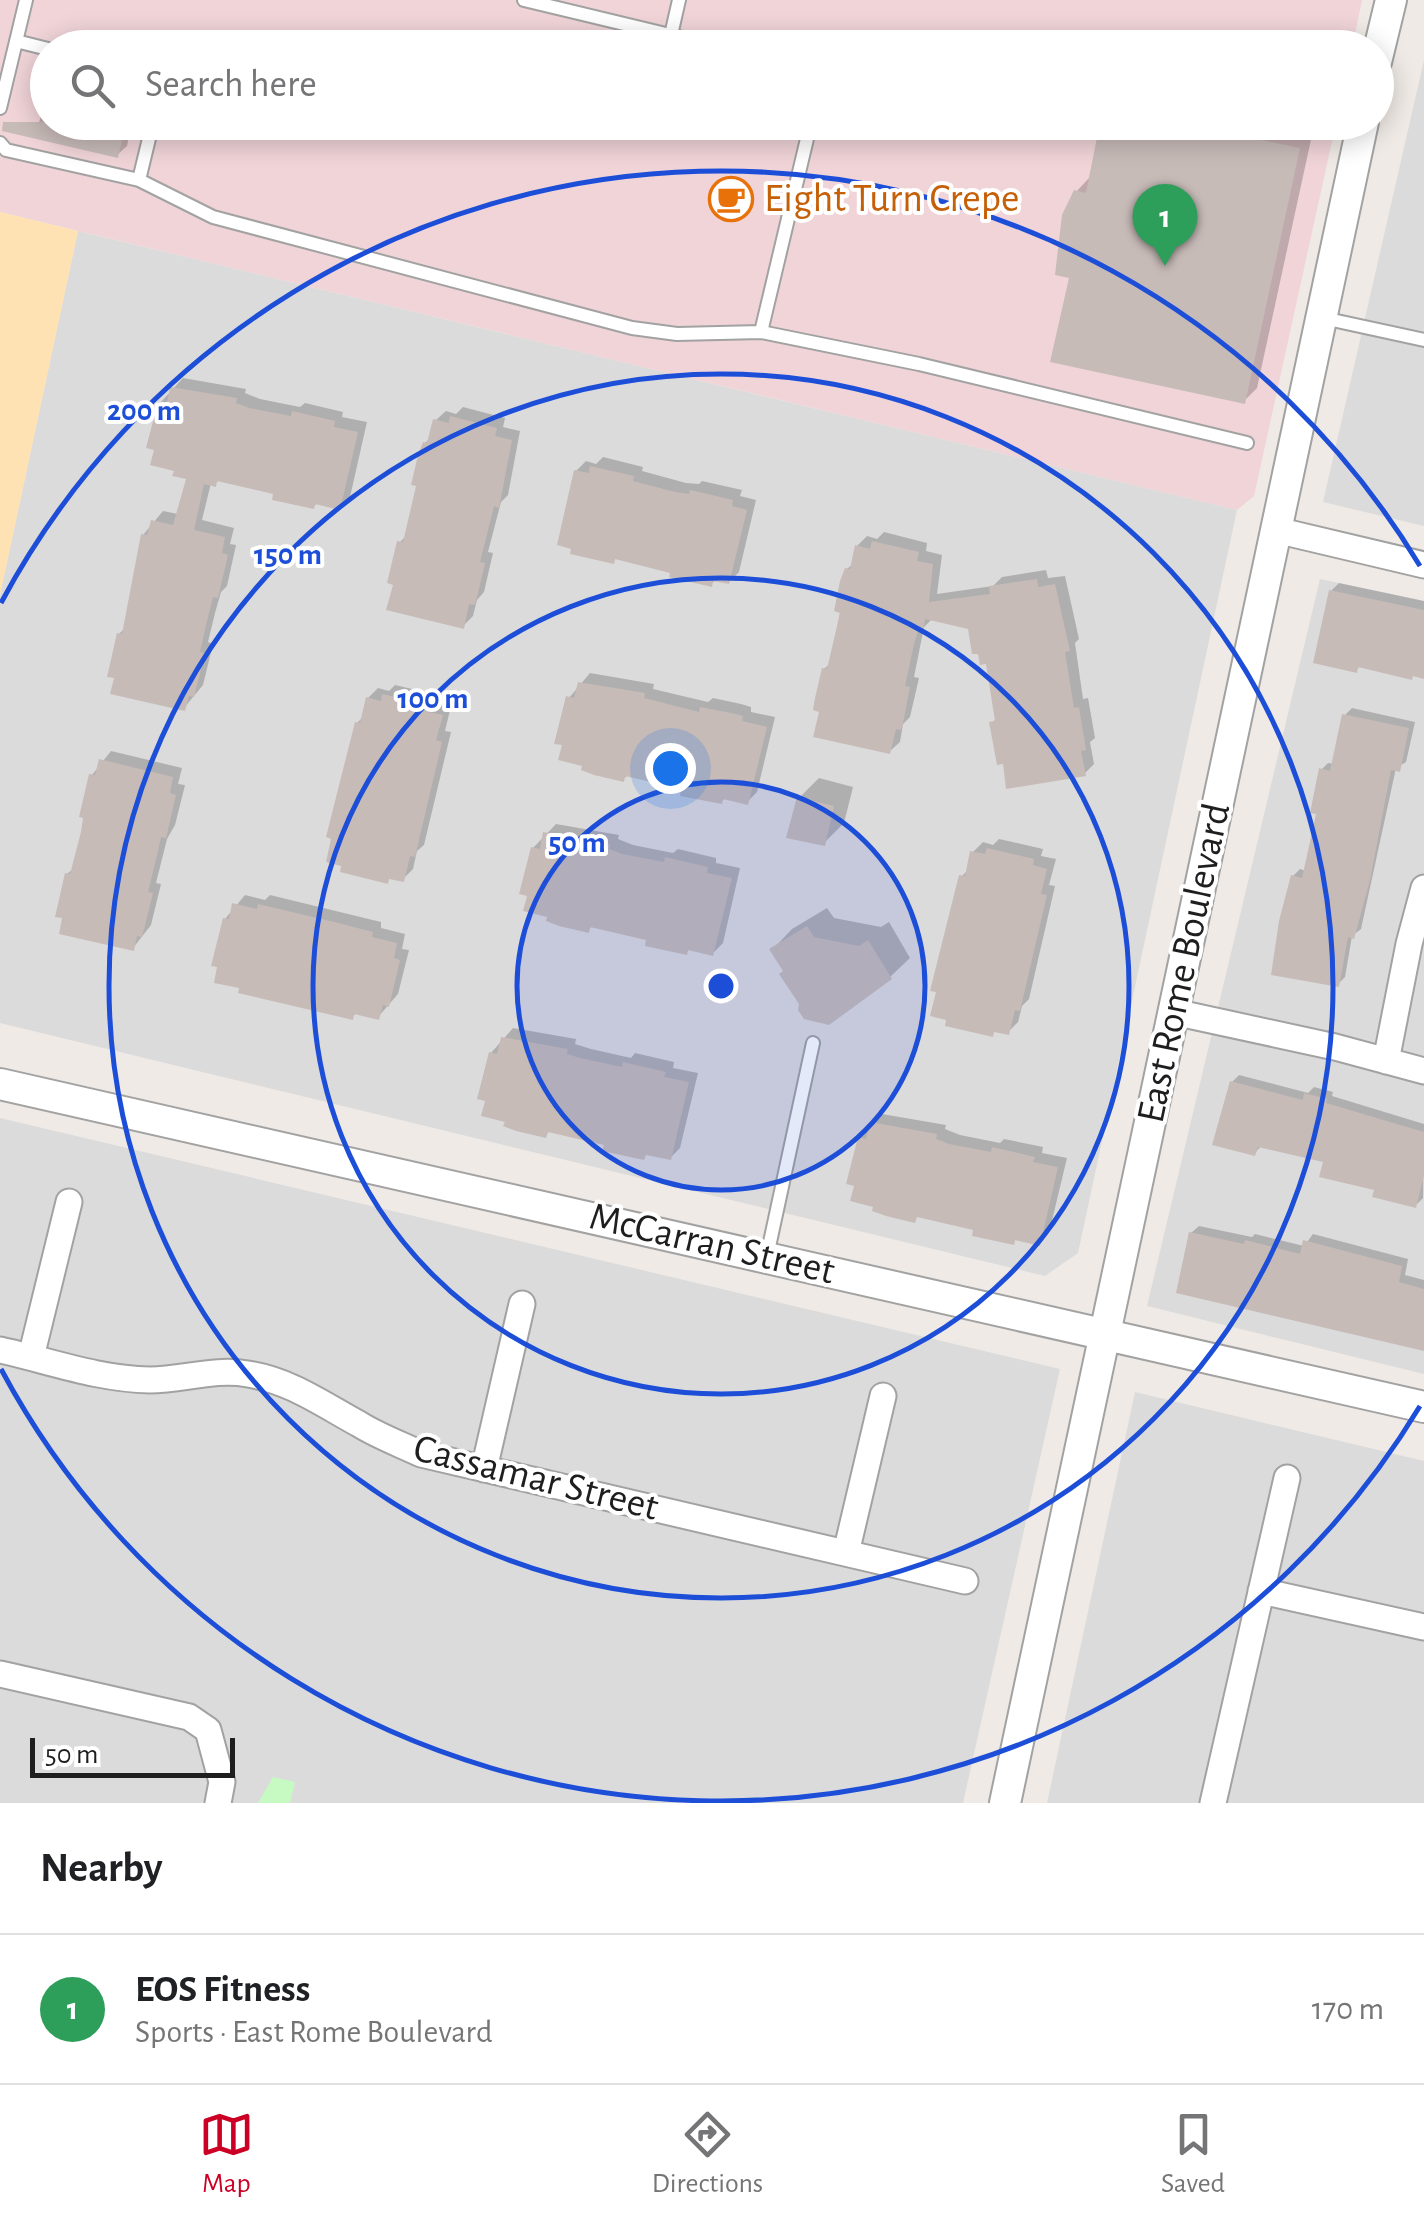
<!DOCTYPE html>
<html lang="en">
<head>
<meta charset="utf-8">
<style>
  :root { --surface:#fff; --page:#f2f2f2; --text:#202124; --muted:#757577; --line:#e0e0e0; --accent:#cc0025 }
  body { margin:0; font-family:"Alegreya Sans",sans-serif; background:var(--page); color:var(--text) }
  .scale { position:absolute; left:30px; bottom:25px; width:205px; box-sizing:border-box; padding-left:10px; border:5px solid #1e1e1e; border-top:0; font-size:28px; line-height:35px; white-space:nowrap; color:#1e1e1e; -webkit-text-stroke:8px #fff; paint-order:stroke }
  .you { position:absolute; left:670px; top:768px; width:35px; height:35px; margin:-25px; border:8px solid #fff; border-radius:50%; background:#1a73e8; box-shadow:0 0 0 15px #1a73e833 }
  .badge { display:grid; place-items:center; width:65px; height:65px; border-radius:50%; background:var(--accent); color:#fff; font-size:32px; font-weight:700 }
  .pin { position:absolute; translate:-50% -82px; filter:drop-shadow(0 2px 5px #0008) }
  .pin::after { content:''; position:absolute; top:52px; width:35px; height:30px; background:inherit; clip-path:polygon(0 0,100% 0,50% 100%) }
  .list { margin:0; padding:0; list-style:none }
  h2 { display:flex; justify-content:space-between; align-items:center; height:130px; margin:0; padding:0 40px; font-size:42px }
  h2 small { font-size:32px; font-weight:400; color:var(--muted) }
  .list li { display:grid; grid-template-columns:65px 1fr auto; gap:30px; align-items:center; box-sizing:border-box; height:150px; padding:0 40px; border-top:2px solid var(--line) }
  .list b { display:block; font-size:38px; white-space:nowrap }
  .list p { margin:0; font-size:32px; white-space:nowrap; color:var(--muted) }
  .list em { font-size:32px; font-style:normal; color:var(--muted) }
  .icon { flex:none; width:55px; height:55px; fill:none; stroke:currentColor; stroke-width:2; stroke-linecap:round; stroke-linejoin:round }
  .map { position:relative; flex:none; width:1424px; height:1803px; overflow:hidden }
  .search { position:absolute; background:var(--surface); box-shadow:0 5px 25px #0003; left:30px; right:30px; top:30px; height:110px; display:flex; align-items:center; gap:25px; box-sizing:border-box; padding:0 35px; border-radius:55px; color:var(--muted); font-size:38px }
  .sheet { height:280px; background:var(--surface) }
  nav { display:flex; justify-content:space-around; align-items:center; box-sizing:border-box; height:140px; border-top:2px solid var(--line); background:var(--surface); font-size:28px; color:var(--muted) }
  nav a { display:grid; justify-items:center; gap:5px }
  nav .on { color:var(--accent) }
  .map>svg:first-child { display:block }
  .residential { fill:#dcdbdc }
  .commercial { fill:#f0d4d8 }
  .sand { fill:#ffe2b3 }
  .park { fill:#c7f9c2 }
  .shadow { fill:#0003 }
  .building { fill:#c7bbb8 }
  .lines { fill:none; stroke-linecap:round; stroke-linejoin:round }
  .service-casing { stroke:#a2a2a2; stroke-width:16 }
  .minor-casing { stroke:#a2a2a2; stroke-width:29 }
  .tertiary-casing { stroke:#a2a2a2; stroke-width:34 }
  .service { stroke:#fff; stroke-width:12 }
  .minor { stroke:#fff; stroke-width:25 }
  .tertiary { stroke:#fff; stroke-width:30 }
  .ring { fill:none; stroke:#1d4ed8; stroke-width:5 }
  .labels { text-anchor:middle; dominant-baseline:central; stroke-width:8; stroke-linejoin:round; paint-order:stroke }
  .food-label { font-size:40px; fill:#c56008; stroke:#fff; text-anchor:start }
  .street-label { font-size:40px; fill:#1e1e1e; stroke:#fff }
  .centre { fill:#1d4ed8; stroke:#fff; stroke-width:5 }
  .ring-label { font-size:30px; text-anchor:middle; font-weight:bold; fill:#1d4ed8; stroke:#fff; stroke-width:8; stroke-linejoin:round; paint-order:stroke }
</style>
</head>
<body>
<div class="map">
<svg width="1424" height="1803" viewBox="0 0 1424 1803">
  <rect width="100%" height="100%" fill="#efeae5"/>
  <!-- residential -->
  <path class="residential" d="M1424,60V526L1323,502Z
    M78,231L1237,510L1078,1253L1045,1276L0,1023V595Z
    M1320,579L1424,601V1374L1147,1306Z
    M0,1118L1060,1369L963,1803H0Z
    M1135,1392L1424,1461V1803H1047Z"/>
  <!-- commercial -->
  <path class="commercial" d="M0,0H1362L1352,48H48V122L1336,123L1254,496L1237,510L0,212Z"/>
  <!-- sand -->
  <path class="sand" d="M0,212L78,231L0,595Z"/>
  <!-- park -->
  <path class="park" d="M273,1777L295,1782L290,1803H258Z"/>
  <!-- shadow -->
  <path class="shadow" d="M48,87V122H132L127,146L117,155L37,131Z
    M1103,122H1250L1312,135L1257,388L1244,401L1072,276L1076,192L1089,178Z
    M183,378L246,389L245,393L260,399L300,407L305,403L343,412L342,417L367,422L350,497L340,507L318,502L313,507L276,492L220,479L215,484L211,483L202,520L234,528L230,544L236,545L227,586L221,592L215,613L208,642L213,644L203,685L184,708L119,634L125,628L143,535L163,511L178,514L189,477L160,403Z
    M463,407L505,418L503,427L520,431L508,495L501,502L488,552L493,553L484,592L477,600L473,616L463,626L396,583L399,543L407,535L425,443L432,437L436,420L446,411L456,414Z
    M603,457L643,467L642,471L686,483L699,484L702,481L742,490L740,496L756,500L739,572L729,582L717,579L711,584L617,557L613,562L576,471L586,461L596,464Z
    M884,532L927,543L926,551L942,555L937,594L993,586L1002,577L1046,570L1048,578L1065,576L1079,639L1075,643L1083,699L1088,698L1095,738L1090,742L1094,764L1084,774L1005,761L992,723L997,718L988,662L970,627L933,618L924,627L914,677L919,678L910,717L903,724L900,742L890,751L822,710L824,669L832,662L847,569L854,563L857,546L867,536L877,539Z
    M1339,583L1424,601V676L1361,665L1356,670L1331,591Z
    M590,673L654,684L653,689L708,702L713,698L741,704L751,707V712L775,717L757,792L747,802L726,797L721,802L684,788L628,775L623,779L569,698Z
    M395,685L438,695L437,702L451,706L445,731L451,732L424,845L417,851L413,869L403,879L392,876L387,881L357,723L364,716L368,698L378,688L389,691Z
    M1352,708L1415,722L1406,762L1396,768L1361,929L1352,936L1345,977L1338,984L1293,876L1300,869L1306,871L1319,812L1321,770L1328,763L1334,764L1345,715Z
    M111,751L182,768L178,784L185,785L175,825L167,839L156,883L161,884L151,925L133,948L67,874L74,868L83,832L92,775Z
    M819,778L853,787L844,823L824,843L799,798Z
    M556,824L619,835L618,839L633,845L673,853L678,849L716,858V863L740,868L723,943L713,953L691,948L686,952L649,938L593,925L588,930L533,848Z
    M999,839L1043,849L1041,856L1056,859L1049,885L1055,886L1029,999L1022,1006L1018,1022L1008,1032L996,1030L992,1034L962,876L969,869L973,852L983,842L993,845Z
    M245,895L265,900L270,895L381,922V928L405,934L402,949L409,950L398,994L378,1017L357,1012L352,1017L225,919Z
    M827,908L834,918L881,927L889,922L910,958L890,977L801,1003L773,949L792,929Z
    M513,1028L576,1039L575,1044L591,1049L631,1058L635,1053L674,1062L673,1068L698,1073L680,1148L670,1158L550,1130L546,1135L491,1053Z
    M1239,1075L1308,1093L1314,1087L1333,1092L1332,1096L1424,1124L1423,1198L1416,1205L1326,1160L1262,1145L1254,1154L1232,1082Z
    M882,1114L946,1125L945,1129L960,1135L1000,1143L1004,1139L1043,1147L1042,1153L1067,1158L1049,1233L1039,1243L1018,1238L1013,1242L975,1228L919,1215L914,1220L860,1139Z
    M1199,1226L1252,1237L1255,1234L1304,1246L1313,1234L1408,1259L1405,1275L1424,1280V1348L1191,1233Z"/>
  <!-- building -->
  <path class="building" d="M3,122H126L118,158L2,131Z
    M1100,122H1175L1300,148L1245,404L1050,362L1069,278L1055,275L1062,215L1074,190L1086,193Z
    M170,387L237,398L236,403L249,408L291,416L292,411L335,421L334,427L358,432L340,510L315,504L314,509L272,500L273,494L217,481L216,487L204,484L194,530L225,537L222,553L228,555L218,598L213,597L206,625L200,652L205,653L194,697L189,696L185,711L110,694L114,678L107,677L117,633L122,634L141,534L147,535L151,520L173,525L186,479L172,476L174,471L150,465L154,450L146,448L158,402L167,403Z
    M450,416L497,428L495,436L512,440L499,508L494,506L480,562L485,563L478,593L475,605L469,604L464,629L386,610L393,585L387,583L397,541L403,542L416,486L411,485L418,455L423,442L427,443L433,419L449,423Z
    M590,466L634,476L633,481L675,492L689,494L690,490L733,500L732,506L747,510L729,584L713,581L712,587L669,577L670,573L615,559L614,564L570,554L571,549L557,545L574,470L589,473Z
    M872,541L919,552L917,561L933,564L929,602L990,594L989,586L1037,579L1038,587L1055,584L1070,651L1065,652L1074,708L1079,707L1086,750L1081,751L1086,776L1006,789L1003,764L997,765L989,722L995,721L986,664L980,665L978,654H972L968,629L925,619L923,632L918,631L914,644L905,686L910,687L904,718L901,730L896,729L890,754L813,737L819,712L813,710L815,698L822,668L827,669L840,613L834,611L840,581L845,568L850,569L855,545L870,549Z
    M1329,590L1424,610V679L1413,676L1412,680L1358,667L1357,673L1313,663Z
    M578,682L645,693L644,698L699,712L700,707L731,713L743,716L742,721L767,727L748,805L723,799L722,804L680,796L681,789L625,776L624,782L594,775L581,770L582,766L558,760L562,745L554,744L566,696L574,698Z
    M382,694L430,705L428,712L443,715L436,740L442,742L415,857L410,856L404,882L389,879L388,884L340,872L341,866L326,862L331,839L326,837L355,722L360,723L366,697L381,701Z
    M1342,714L1409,728L1400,772L1391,770L1370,880L1354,939L1348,937L1339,987L1271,975L1279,921L1291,875L1302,878L1316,814L1310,813L1319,768L1330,771Z
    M99,759L173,777L170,793L176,795L166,838L161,837L158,851L148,892L153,893L142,937L137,936L134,951L59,934L62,918L55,917L65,873L70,874L81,832L83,818L79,817L89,774L95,775Z
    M797,797L834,806L825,846L786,838Z
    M543,832L610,844L609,849L622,854L664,862L665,857L708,867L707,873L732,878L713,956L688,950L687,955L645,946L646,940L590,927L589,933L559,926L546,921L547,917L523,911L527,896L519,894L531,847L540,849Z
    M987,848L1034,859L1033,865L1047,869L1041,894L1047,895L1020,1011L1015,1010L1009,1035L994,1032L993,1037L945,1026L946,1020L930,1016L936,992L930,991L959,875L965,876L970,851L985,854Z
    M232,903L257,909L258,904L330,921L373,932L372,937L397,943L394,958L400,960L389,1007L383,1005L379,1020L354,1014L353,1020L238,993L239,988L214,983L217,967L211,966L223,918L229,919Z
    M807,926L814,937L859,946L868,940L892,979L829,1025L804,1019L798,1010L799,1004L779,974L783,971L769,949Z
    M501,1037L568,1049L567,1054L580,1058L622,1067L623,1062L666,1072L664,1077L689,1082L671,1160L646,1155L644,1160L602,1151L604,1145L548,1132L546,1138L516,1131L503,1126L505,1122L481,1116L485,1101L477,1099L489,1052L497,1054Z
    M1230,1081L1303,1100L1304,1093L1327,1099L1326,1103L1424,1132V1175L1416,1208L1372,1197L1374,1190L1319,1177L1323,1162L1258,1147L1255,1156L1212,1145Z
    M870,1122L937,1134L936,1139L949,1144L991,1152L992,1147L1035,1157L1033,1162L1058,1167L1040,1246L1015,1240L1014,1245L972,1236L973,1230L917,1217L915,1223L886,1216L872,1211L873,1207L850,1201L854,1186L846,1184L858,1137L866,1139Z
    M1189,1232L1244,1244L1245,1240L1300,1254L1303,1240L1402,1266L1399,1282L1424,1289V1351L1176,1293Z"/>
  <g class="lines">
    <defs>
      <path id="service" d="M524,0L724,48
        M671,35L679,0
        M16,41L48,49
        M0,108L26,0
        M811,122L761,332L919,364L1247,443
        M0,143L6,150L139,180L153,122
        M139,180L213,217L632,328L677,334L761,332
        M1323,318L1424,340
        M767,1256L813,1043"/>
      <path id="minor" d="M1276,530L1424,565
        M1174,1012L1335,1047L1424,1071
        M1386,1061L1409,944L1424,888
        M0,1350C50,1361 98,1379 150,1380C183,1380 214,1368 248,1374C291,1381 322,1404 359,1424C378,1436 400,1444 421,1454L965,1581
        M31,1357L69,1202
        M484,1469L522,1304
        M846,1553L883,1396
        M1261,1591L1424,1627
        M0,1674L189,1717L208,1730L222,1782L218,1803
        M1213,1803L1287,1478"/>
      <path id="tertiary" d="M1376,62L1391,0
        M0,1084L1424,1407
        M1005,1803L1363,122"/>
    </defs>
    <!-- service casing -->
    <use href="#service" class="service-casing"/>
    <!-- minor casing -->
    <use href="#minor" class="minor-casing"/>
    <!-- tertiary casing -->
    <use href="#tertiary" class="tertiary-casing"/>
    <!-- service -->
    <use href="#service" class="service"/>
    <!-- minor -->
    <use href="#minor" class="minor"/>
    <!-- tertiary -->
    <use href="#tertiary" class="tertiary"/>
  </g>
  <!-- distance rings -->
  <circle cx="721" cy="986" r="204" fill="#1d4ed8" fill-opacity=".12"/>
  <g class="ring">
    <circle cx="721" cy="986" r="204"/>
    <circle cx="721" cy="986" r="408"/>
    <circle cx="721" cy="986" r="612"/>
    <path d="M1420 1406A816 816 0 0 1 1 1369M1 603A816 816 0 0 1 1420 566"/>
  </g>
  <!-- icons -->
  <defs>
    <symbol id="cafe-ring" viewBox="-11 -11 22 22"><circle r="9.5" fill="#fff" stroke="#e8710a" stroke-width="1.5"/><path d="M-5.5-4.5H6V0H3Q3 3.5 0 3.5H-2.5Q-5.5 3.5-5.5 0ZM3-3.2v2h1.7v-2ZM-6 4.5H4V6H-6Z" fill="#e8710a"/></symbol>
  </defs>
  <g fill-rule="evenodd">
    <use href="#cafe-ring" x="706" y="174" width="50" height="50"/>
  </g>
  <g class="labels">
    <!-- food labels -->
    <g class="food-label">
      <text x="764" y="199">Eight Turn Crepe</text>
    </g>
    <!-- street labels -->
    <g class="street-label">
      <text transform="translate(1184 963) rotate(-78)">East Rome Boulevard</text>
      <text transform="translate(712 1244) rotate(13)">McCarran Street</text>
      <text transform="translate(536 1478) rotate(14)">Cassamar Street</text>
    </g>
  </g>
  <circle cx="721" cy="986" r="15" class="centre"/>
  <g class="ring-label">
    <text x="144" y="420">200 m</text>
    <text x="288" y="564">150 m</text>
    <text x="433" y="708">100 m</text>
    <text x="577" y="852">50 m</text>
  </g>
</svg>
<div class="scale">50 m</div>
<div class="you"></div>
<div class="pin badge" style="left:1165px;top:266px;background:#2e9e5b">1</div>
<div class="search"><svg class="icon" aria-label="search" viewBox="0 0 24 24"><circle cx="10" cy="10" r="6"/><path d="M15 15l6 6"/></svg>Search here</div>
</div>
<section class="sheet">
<h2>Nearby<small></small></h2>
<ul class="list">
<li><span class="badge" style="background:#2e9e5b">1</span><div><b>EOS Fitness</b><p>Sports · East Rome Boulevard</p></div><em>170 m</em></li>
</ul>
</section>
<nav>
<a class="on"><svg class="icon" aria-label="map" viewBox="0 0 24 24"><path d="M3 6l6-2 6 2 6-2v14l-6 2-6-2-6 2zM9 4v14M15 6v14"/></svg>Map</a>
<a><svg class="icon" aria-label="directions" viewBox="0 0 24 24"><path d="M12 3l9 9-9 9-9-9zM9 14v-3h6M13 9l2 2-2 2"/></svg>Directions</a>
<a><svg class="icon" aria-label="saved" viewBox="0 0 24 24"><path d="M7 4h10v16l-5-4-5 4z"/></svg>Saved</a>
</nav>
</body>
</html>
